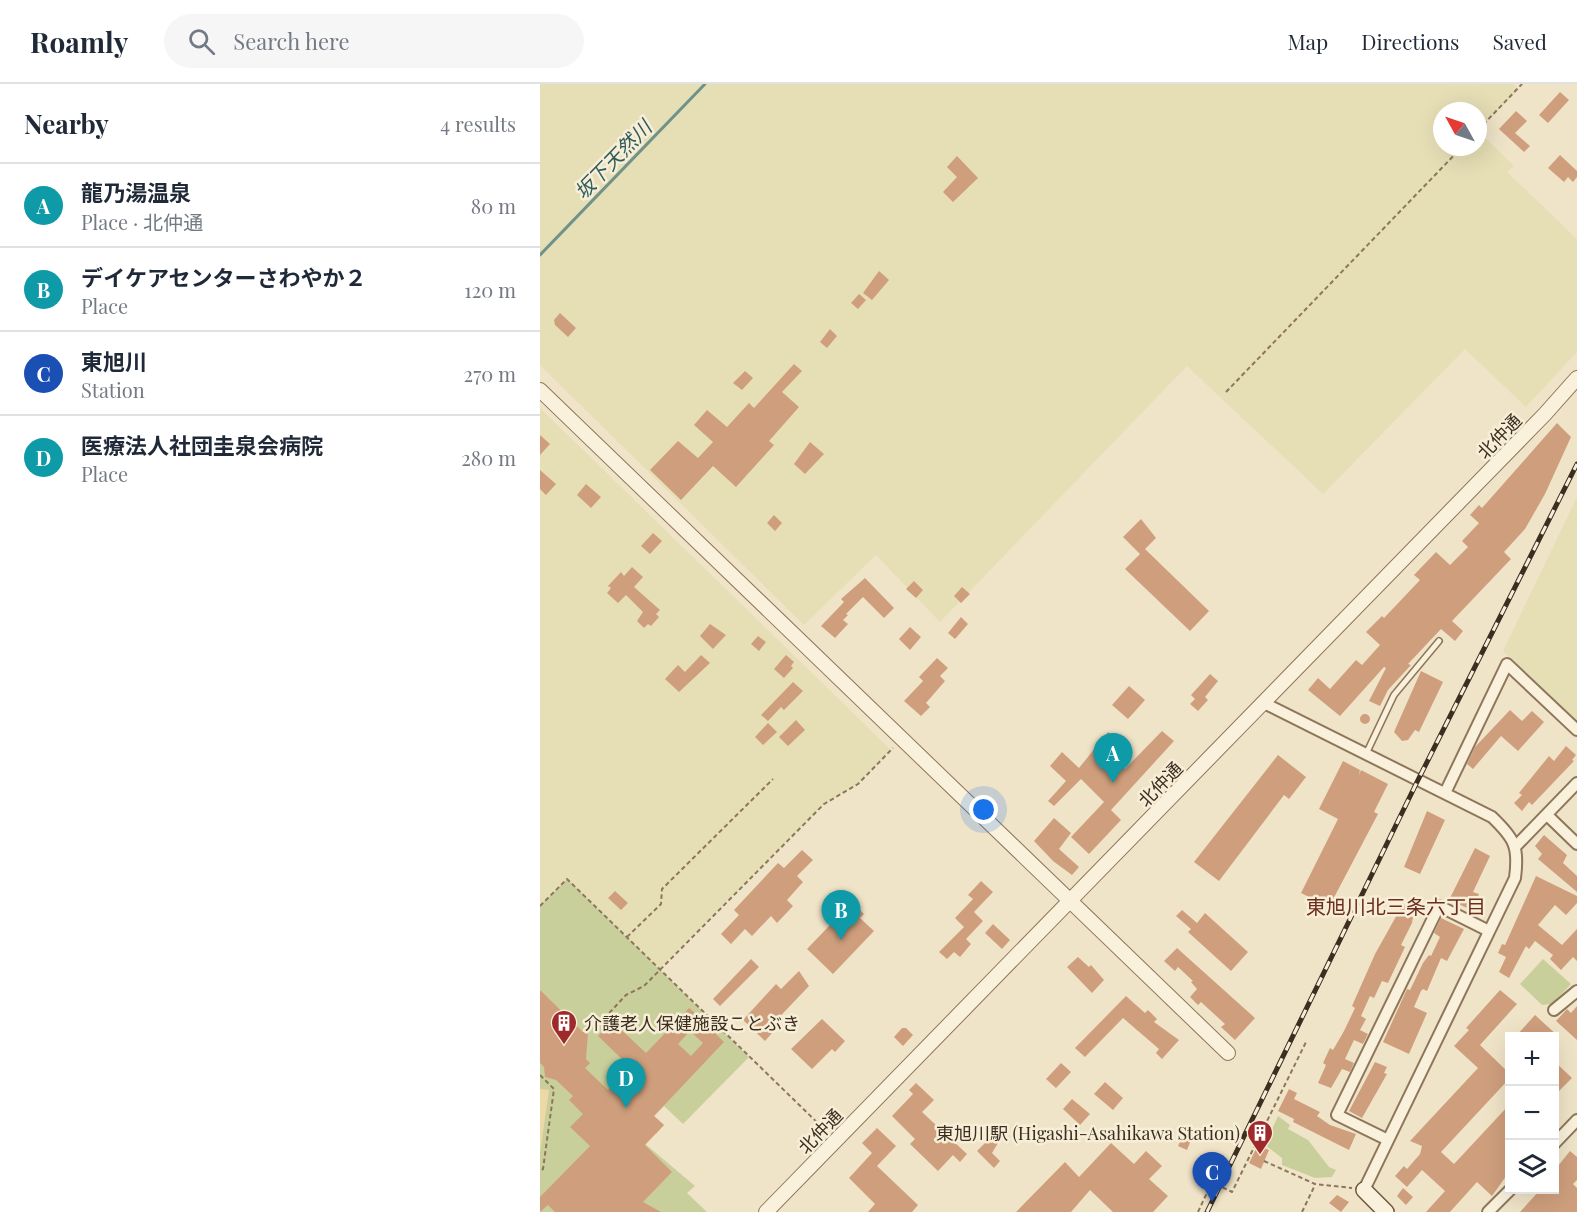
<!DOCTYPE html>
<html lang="en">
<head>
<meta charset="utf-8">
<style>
  :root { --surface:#fff; --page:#f6f6f7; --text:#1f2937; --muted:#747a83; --line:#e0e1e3; --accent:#111827 }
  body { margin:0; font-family:"Playfair Display","Noto Sans JP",serif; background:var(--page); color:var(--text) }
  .controls { position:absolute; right:18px; bottom:18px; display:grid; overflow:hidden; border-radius:0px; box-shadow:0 6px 24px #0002 }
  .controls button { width:54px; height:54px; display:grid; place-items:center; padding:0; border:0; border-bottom:2px solid var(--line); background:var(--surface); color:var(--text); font:30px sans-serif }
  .compass { position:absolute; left:893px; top:18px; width:54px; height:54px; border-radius:50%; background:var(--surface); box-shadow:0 6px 24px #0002; rotate:310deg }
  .you { position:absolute; left:444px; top:726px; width:21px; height:21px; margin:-15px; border:4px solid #fff; border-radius:50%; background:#1a73e8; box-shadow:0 0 0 9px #1a73e833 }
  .badge { display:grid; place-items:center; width:39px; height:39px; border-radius:50%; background:var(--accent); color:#fff; font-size:20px; font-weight:700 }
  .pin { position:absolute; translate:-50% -50px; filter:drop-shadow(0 2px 3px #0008) }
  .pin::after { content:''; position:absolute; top:32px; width:21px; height:18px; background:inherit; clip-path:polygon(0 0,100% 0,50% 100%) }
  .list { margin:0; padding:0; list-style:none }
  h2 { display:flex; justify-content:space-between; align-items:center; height:78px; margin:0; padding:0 24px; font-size:26px }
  h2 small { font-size:20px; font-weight:400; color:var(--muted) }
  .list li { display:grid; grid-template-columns:39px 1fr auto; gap:18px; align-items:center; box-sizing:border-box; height:84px; padding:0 24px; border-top:2px solid var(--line) }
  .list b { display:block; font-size:22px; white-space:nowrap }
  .list p { margin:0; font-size:20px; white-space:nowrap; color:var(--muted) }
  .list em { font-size:20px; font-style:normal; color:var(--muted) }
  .icon { flex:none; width:33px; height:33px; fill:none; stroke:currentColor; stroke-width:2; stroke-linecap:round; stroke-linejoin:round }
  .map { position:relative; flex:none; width:1037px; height:1128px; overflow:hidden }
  header { display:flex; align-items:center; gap:36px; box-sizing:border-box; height:84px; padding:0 30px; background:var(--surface); border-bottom:2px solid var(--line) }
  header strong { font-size:28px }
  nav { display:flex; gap:33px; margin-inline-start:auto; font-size:21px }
  .search { width:420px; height:54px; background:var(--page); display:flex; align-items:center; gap:15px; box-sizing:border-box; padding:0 21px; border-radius:33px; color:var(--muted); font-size:22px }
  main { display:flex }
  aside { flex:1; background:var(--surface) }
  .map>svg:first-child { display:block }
  .farmland { fill:#e6deb5; fill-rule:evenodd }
  .green { fill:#c9cf9b }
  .sand { fill:#ecd9a5 }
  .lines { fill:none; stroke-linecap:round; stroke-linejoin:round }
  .stream { stroke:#6f938a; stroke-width:3 }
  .building { fill:#cf9f7d; fill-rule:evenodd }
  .service-casing { stroke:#8d765c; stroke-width:8 }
  .minor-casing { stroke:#8d765c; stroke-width:14 }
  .tertiary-casing { stroke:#8d765c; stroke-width:16 }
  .secondary-casing { stroke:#6f573f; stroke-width:18 }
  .path { stroke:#8d765c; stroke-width:2; stroke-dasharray:4.5 3; stroke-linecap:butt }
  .service { stroke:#faf1dc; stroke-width:5 }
  .minor { stroke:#faf1dc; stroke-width:10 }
  .tertiary { stroke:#faf1dc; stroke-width:14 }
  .secondary { stroke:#faf1dc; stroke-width:15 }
  .rail-casing { stroke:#3d2e20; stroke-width:5 }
  .rail { stroke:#f7eed8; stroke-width:3; stroke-dasharray:9; stroke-linecap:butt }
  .labels { text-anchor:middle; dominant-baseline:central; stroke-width:5; stroke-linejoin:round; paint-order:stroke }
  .street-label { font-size:18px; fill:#3d2e20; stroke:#f7eed8 }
  .poi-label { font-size:18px; fill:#3d2e20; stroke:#f7eed8; text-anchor:start }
  .water-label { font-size:20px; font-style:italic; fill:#2f5d5a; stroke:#f7eed8 }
  .neighbourhood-label { font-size:20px; fill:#6b2e1e; stroke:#f7eed8 }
</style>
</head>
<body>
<header>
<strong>Roamly</strong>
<div class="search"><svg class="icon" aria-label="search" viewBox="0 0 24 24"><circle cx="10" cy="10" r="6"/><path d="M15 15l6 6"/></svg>Search here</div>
<nav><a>Map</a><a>Directions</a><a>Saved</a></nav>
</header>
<main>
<aside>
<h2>Nearby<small>4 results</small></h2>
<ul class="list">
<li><span class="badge" style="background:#0f9aa8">A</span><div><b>龍乃湯温泉</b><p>Place · 北仲通</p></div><em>80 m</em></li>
<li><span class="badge" style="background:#0f9aa8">B</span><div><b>デイケアセンターさわやか２</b><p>Place</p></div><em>120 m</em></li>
<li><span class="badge" style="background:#1a4fb4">C</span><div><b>東旭川</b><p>Station</p></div><em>270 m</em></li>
<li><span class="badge" style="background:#0f9aa8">D</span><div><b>医療法人社団圭泉会病院</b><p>Place</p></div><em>280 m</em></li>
</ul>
</aside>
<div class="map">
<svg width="1037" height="1128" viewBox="0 0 1037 1128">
  <rect width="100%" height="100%" fill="#f0e4c8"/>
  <!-- farmland -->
  <path class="farmland" d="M0,0H973L979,5L938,47L974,82L967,88L1037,155V268L986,323L925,265L783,410L647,282L400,538L336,471L264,541L0,281ZM902,27H938V63H902Z
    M0,324L351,666L318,700L284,720L119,885L26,795L0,822Z
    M1037,413V638L963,567Z"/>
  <!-- green -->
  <path class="green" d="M27,795L209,973L143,1040L124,1022L114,1032L124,1041L116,1050L108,1042L97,1053L155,1102L147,1109L167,1128H0V822Z
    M1003,875L1031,900L1012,920L1002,921L980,900Z
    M738,1032L750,1041L748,1045L768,1056L789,1083L796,1086L792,1093L775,1094L742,1081V1074L725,1061Z"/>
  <!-- sand -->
  <path class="sand" d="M0,1005L9,1006L0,1069Z"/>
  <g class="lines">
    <!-- stream -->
    <path class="stream" d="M0,171L165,0"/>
  </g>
  <!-- building -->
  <path class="building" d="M1020,8L1029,16L1008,39L999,31Z
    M976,27L987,37L975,49L990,62L984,68L959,45Z
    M1020,71L1037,87V93L1033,98L1028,93L1024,98L1008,84Z
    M417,72L438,94L413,118L403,108L417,93L407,83Z
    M339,187L349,196L332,216L323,209Z
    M319,210L326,216L318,225L311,219Z
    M20,229L36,244L28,253L15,241L14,236Z
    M290,245L297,252L287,264L280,258Z
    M254,280L262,287L242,308L259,323L229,357L234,361L196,403L173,382L141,416L110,386L138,357L158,374L173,358L154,341L167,326L187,343L209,319L214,324Z
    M205,287L213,294L202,306L193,299Z
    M1017,339L1031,353L1005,410L985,445L964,468L971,475L912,537L923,547L915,557L901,545L868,580L871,581L848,606L840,622L829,617L846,584L844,583L800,632L768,606L778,594L790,605L816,576L822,581L840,561L826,548L842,532L844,534L880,496L874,491L896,468L910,481L928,463L922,457L939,439L930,431L939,421L942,424Z
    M0,351L10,360L0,371Z
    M270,358L284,370L265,390L254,380Z
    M0,386L16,400L6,411L0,405Z
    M46,400L61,413L51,424L37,411Z
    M234,431L242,439L235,447L227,439Z
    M601,435L616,454L605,465L669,527L650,547L585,485L600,470L583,453Z
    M113,449L122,457L110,470L101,462Z
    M92,483L103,493L94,503L120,526L116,530L119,533L111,542L108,540L104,544L97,537L103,528L86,511L78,519L67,509L71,504L68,502L81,488L84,492Z
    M325,494L354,524L344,534L323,513L306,530L308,531L303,536L308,540L295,554L281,542L304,518L301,515Z
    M374,497L383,506L376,514L366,505Z
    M422,503L430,510L421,519L414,512Z
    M421,533L428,540L415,555L408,549Z
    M170,540L186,551L173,565L160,552Z
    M370,543L381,553L370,566L359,555Z
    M218,552L226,558L219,567L211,560Z
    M161,571L170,579L139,608L125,595L138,581L145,588Z
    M246,571L254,578L251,582L253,584L244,594L234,585Z
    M397,574L408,584L400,592L405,597L386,619L390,623L381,632L364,617L383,597L379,593Z
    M881,587L903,598L879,648L875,646L868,656L862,657L854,648Z
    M670,590L678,597L665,613L668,616L658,627L650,620L655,615L651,611Z
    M253,598L263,607L244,626L241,623L228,637L221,631Z
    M589,602L605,616L588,635L572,621Z
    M970,626L982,637L992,627L1004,638L978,667L961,652L933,685L927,680L935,663Z
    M820 635a5 5 0 1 1 10 0a5 5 0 1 1-10 0Z
    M256,636L265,646L248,662L239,653Z
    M228,639L237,648L223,661L215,653Z
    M622,647L634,657L571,726L581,736L549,770L531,753L564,718L541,695L514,722L508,717L526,697L510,682L522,668L539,684L568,648L579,658L569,669L585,685Z
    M1026,662L1036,671L1032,676L1034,677L992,721L989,718L982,727L974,719L982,711L979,709L1009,672L1014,677Z
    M738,671L766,693L749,715L744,711L679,797L654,778Z
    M803,677L820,686L819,691L821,686L848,700L834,728L838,730L789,823L761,809L798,735L779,725Z
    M887,727L905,736L880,790L864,783Z
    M514,734L531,749L519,765L539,783L532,791L513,777L494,757Z
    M1004,751L1027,771L1023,779L1037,792V808L998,775L1002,770L995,762Z
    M935,764L950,772L933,808L939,810L932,826L909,816Z
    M262,766L273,776L257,792L263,798L247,816L253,822L237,839L231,832L212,852L205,845L191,860L181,850L199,831L194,826L238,779L244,784Z
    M996,792L1037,812V819L1026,831L1015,821L998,841L1022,861L1037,845V877L1033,873L1021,886L1010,875L1013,871L995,857L989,865L986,862L969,894L959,888L966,873L958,869L962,860L965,861Z
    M441,797L453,808L434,828L443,837L426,855L431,860L420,873L414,868L407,875L399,868L424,843L415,834L433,815L428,811Z
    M75,807L88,819L81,826L68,814Z
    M312,818L324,830L320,834L334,847L293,890L267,865Z
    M863,820L873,825L870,832L873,833L872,839L861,861L865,863L848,899L842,897L834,914L830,912L821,932L826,935L820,946L828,950L823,960L814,956L805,975L814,979L810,988L802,985L791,1004L778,999L786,981L783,979L790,964L793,966L804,947L815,924L812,922L835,870Z
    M642,826L657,839L665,829L708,868L691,887L648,848L651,845L636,832Z
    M901,834L924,845L907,877L901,874L887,907L883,905L881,907L874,923L887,929L869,970L843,958L867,905L870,906L883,879L889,871L891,872L900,853L894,849Z
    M453,840L470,856L462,865L445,849Z
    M637,864L715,934L695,956L681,943L685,940L661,918L658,921L650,913L657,905L651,898L653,897L638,883L635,887L624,877Z
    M538,873L549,883L551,881L564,896L552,909L527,883Z
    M211,875L219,883L180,922L173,915Z
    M259,887L269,902L228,945L232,949L225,957L203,936L236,900L241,905Z
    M0,906L43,948L48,949L46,975L50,979L45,984L68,1006L90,983L58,952L72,937L106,969L149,924L175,945L173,947L184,958L114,1032L124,1041L105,1061L132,1088L103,1118L121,1128H15L8,1121L0,1128V1113L50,1062L30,1043L43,1030L29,1016L33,1012L16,996L5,993L4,983L0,979ZM150,947L163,959L151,972L138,960Z
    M960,906L977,920L940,961L969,989V995L901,1068L914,1080L969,1021V1088L952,1112L937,1098L910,1128H886L905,1107L882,1086L867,1103L855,1092L864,1082L867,1085L880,1070L882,1062L870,1057L938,984L914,962L929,946L926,944Z
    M586,912L605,929L608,926L617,935L614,938L639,956L622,975L616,969L619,965L583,934L545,973L535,964Z
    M1037,922V956L1016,937L1027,925L1031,929Z
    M995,931L1018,952H976Z
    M282,935L305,957L295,968L292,965L272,985L251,965Z
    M362,944H366L373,951L363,962L354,953Z
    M1014,977L1032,994L1014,1012Z
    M835,978L847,983L844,989L847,990L822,1034L809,1027Z
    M521,979L531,988L516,1004L506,995Z
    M565,998L583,1014L573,1026L554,1010Z
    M376,999L394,1016L382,1028L427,1070L420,1078L413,1071L398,1087L370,1060L375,1055L352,1032L373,1010L369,1006Z
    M749,1005L757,1009L754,1015L780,1028L777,1032L790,1041L816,1050L809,1066L753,1038L754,1035L738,1027Z
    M532,1015L550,1030L540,1041L523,1025Z
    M647,1043L655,1046L647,1066L638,1062Z
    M337,1044L356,1062L337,1082L378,1121L372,1128H328L335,1120L309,1094L332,1069L322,1059Z
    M451,1053L458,1059L452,1069L460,1077L454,1084L437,1067Z
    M571,1059L594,1080L606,1067L622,1082L609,1095L628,1112L613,1128H573L550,1106L531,1128H476L525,1078L539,1093Z
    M718,1061L729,1066L721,1085L709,1079Z
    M1030,1067L1037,1073V1096L1033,1100L1037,1104V1128H980L1000,1106H1014V1087Z
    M863,1104L873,1113L866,1121L857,1112Z
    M797,1111L809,1118L801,1128L789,1119Z"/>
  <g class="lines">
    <defs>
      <path id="service" d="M826,670L854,611L899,557"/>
      <path id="minor" d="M724,619L952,733C975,755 979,763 975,794L824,1106
        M905,709L967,580L1037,646
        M1007,731L1037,760
        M976,762L1037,699
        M1014,926L1037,907
        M848,1056L797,1031L899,822L949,847
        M1014,1060L1037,1036
        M948,1128L970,1106"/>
      <path id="tertiary" d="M0,306L688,969
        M226,1128L1005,330L1037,294"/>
      <path id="secondary" d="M824,1106L846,1128"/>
    </defs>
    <!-- service casing -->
    <use href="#service" class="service-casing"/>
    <!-- minor casing -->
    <use href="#minor" class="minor-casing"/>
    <!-- tertiary casing -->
    <use href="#tertiary" class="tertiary-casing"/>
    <!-- secondary casing -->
    <use href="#secondary" class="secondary-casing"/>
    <!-- path -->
    <path class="path" d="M938,46L982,0
      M686,308L922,63
      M0,822L27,795L287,1048
      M87,853L121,820L122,805L233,695
      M59,940L86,911L104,902L284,720L318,700L353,664
      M0,991L14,1005L3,1085L0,1088
      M724,1077L775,1100L812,1104
      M658,1128L672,1098L692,1108L767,956
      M762,1128L775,1101"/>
    <!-- service -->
    <use href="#service" class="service"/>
    <!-- minor -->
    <use href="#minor" class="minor"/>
    <!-- tertiary -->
    <use href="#tertiary" class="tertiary"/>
    <!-- secondary -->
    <use href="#secondary" class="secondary"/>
    <defs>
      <path id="rail" d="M667,1128L878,696L1037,380"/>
    </defs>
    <!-- rail casing -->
    <use href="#rail" class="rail-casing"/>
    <!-- rail -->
    <use href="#rail" class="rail"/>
  </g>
  <!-- icons -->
  <defs>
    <symbol id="building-pin" viewBox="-11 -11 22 30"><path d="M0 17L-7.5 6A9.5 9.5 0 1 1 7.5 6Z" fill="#9e2a2b" stroke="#f7eed8"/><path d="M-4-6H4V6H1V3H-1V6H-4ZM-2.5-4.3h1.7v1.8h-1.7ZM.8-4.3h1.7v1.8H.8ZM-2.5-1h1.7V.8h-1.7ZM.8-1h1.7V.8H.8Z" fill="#fff"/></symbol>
  </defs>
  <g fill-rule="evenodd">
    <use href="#building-pin" x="9" y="924" width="30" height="40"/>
    <use href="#building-pin" x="705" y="1034" width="30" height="40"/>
  </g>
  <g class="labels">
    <!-- street labels -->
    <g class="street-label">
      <text transform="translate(959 352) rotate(-46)">北仲通</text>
      <text transform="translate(620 700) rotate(-46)">北仲通</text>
      <text transform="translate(280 1047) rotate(-46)">北仲通</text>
    </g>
    <!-- poi labels -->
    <g class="poi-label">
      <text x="44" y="939">介護老人保健施設ことぶき</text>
      <text x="700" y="1049" text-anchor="end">東旭川駅 (Higashi-Asahikawa Station)</text>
    </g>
    <!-- water labels -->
    <g class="water-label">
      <text transform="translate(72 75) rotate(-46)">坂下天然川</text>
    </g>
    <!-- neighbourhood labels -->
    <g class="neighbourhood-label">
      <text x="856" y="821">東旭川北三条六丁目</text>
    </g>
  </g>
</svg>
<div class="controls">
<button>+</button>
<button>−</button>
<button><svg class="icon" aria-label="layers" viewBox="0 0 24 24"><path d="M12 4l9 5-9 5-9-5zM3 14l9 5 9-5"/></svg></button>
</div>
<svg class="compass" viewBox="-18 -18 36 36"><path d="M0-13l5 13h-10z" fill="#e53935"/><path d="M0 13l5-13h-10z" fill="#747a83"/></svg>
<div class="you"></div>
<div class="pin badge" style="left:573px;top:699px;background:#0f9aa8">A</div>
<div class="pin badge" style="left:301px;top:856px;background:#0f9aa8">B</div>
<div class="pin badge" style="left:672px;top:1118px;background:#1a4fb4">C</div>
<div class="pin badge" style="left:86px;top:1024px;background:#0f9aa8">D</div>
</div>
</main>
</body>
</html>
